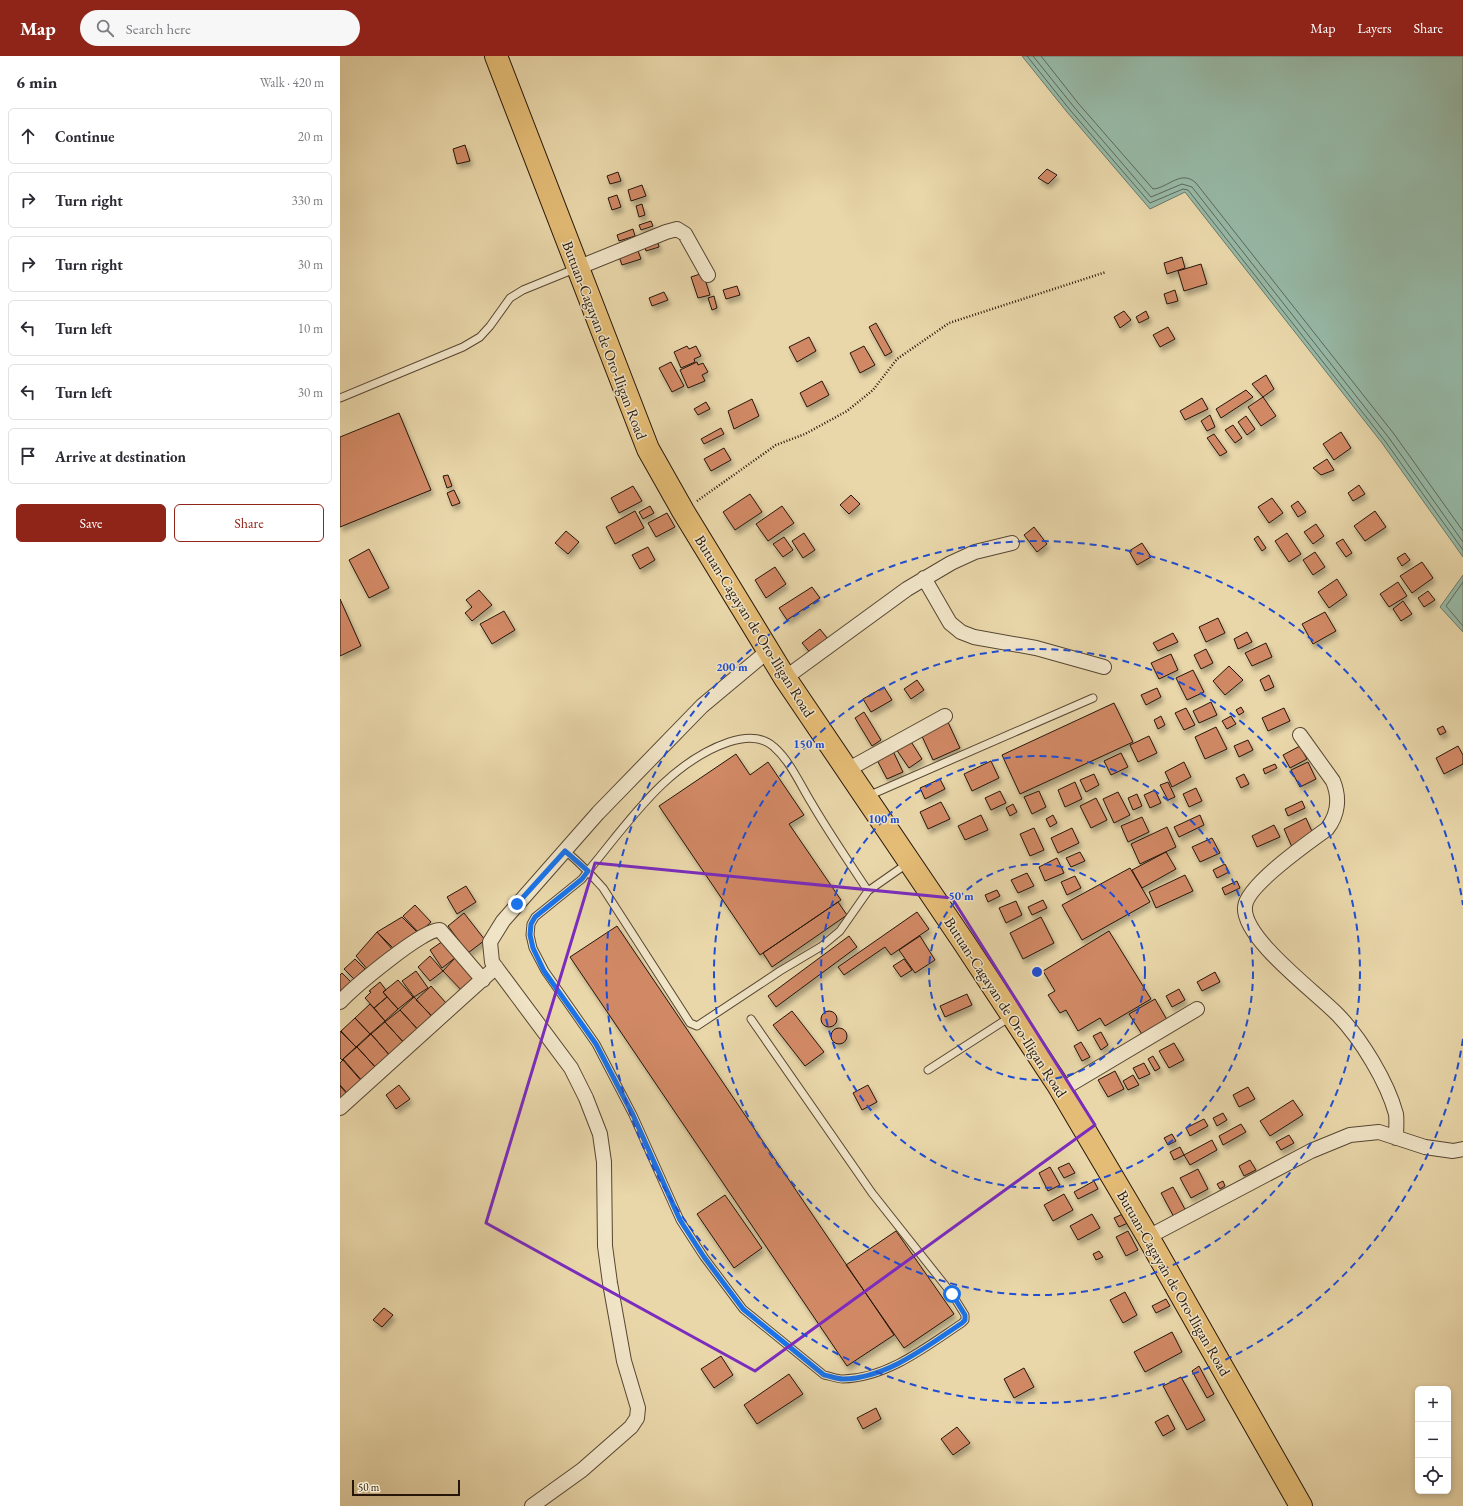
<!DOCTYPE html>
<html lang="en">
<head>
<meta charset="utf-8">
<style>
  :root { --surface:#fff; --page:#f7f7f7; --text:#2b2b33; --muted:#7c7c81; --line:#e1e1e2; --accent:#8f2418 }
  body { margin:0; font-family:"EB Garamond",serif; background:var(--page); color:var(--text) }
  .controls { position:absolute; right:12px; bottom:12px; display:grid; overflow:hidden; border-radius:6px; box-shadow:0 2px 6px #0003 }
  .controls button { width:36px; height:36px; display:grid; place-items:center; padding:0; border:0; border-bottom:1px solid var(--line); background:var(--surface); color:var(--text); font:20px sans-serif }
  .scale { position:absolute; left:12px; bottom:10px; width:108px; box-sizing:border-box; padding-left:4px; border:2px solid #26160a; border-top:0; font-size:11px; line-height:14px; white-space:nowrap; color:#26160a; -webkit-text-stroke:3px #f1e5c8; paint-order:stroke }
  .stop { position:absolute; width:12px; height:12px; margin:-9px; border:3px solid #1a73e8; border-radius:50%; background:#fff }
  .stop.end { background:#1a73e8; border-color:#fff; box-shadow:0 1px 4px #0008 }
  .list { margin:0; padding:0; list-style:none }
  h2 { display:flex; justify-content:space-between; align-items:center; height:52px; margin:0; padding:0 16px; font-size:17px }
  h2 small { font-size:13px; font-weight:400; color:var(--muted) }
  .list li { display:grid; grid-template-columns:26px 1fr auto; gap:12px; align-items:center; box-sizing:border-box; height:56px; margin:0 8px 8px; padding:0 8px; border:1px solid var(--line); border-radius:6px }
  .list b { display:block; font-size:15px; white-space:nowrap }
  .list em { font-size:13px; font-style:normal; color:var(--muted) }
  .actions { display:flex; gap:8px; padding:12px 16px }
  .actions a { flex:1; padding:9px 0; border:1px solid var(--accent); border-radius:6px; text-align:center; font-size:14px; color:var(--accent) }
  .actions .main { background:var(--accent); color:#fff }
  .icon { flex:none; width:22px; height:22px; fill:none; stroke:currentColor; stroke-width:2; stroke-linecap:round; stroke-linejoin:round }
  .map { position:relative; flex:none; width:1123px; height:1450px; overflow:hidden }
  header { display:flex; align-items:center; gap:24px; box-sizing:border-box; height:56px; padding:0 20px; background:var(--accent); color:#fff }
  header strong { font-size:19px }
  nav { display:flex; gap:22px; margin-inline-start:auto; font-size:14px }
  .search { width:280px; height:36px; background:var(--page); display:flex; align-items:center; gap:10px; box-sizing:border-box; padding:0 14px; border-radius:22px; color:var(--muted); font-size:15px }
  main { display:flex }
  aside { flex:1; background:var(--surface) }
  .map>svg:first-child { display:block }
  .water { fill:#97baa8; stroke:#6a7869 }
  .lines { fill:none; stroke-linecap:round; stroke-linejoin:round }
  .shore { stroke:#5e6859; stroke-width:1 }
  .building { fill:#d18965; stroke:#26160a; filter:url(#shadow) }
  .lane-casing { stroke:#574632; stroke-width:9 }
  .street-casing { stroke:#574632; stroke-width:16 }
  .highway-casing { stroke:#26160a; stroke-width:24 }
  .path { stroke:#26160a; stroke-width:2.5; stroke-dasharray:1 2; stroke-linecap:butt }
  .lane { stroke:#f1e5c8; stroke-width:7 }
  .street { stroke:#f1e5c8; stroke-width:14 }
  .highway { stroke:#e4bc75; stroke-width:22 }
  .route { stroke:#1a73e8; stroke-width:5 }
  .marked { fill:none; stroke:#7b2cbf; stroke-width:3; stroke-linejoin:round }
  .ring { fill:none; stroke:#1d4ed8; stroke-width:2; stroke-dasharray:7 5 }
  .labels { text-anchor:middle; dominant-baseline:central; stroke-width:3; stroke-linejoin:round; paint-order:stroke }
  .street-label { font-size:15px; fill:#26160a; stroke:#f1e5c8 }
  .centre { fill:#1d4ed8; stroke:#f1e5c8; stroke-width:2 }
  .ring-label { font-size:12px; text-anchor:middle; font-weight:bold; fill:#1d4ed8; stroke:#f1e5c8; stroke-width:3; stroke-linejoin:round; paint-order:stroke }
</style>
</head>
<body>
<header>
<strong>Map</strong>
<div class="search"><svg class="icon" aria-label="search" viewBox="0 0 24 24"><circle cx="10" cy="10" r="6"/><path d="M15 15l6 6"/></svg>Search here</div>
<nav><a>Map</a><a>Layers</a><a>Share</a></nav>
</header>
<main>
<aside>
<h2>6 min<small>Walk · 420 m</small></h2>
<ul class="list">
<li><svg class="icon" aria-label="ahead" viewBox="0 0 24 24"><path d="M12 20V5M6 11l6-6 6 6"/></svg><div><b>Continue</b></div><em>20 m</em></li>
<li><svg class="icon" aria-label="right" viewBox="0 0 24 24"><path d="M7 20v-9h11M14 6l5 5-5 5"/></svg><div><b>Turn right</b></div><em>330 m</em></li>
<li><svg class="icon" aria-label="right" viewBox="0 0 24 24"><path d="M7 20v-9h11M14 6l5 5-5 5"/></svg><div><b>Turn right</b></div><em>30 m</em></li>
<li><svg class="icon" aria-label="left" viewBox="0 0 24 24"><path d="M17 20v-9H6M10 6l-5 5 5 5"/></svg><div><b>Turn left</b></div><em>10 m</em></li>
<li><svg class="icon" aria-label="left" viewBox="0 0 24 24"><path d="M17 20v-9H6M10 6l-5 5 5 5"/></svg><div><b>Turn left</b></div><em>30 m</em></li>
<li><svg class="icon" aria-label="arrive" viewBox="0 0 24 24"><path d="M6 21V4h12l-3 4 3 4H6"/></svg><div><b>Arrive at destination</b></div></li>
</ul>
<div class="actions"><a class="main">Save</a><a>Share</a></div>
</aside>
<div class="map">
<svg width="1123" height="1450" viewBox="0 0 1123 1450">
  <defs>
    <filter id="shadow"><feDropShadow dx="2.5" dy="4.5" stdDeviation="2" flood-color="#0004"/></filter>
  </defs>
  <rect width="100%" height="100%" fill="#e9d7aa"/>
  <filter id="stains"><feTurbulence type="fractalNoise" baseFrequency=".005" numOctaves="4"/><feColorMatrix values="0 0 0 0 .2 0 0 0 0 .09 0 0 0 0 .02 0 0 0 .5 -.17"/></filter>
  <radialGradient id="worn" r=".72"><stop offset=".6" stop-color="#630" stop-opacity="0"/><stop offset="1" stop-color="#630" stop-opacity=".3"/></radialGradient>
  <!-- water -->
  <path class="water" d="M682,0H1123V501L1042,387L845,136L810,153L727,56Z
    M1123,519V576L1100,551Z"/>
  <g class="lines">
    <!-- shore -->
    <path class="shore" d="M687,0L730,54L810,147L843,133L848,134L1045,385L1123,494
      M693,0L734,51L811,141L842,128L852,131L1049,382L1123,486
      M701,0L738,47L813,133C828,132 841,113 856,127L1054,378L1123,475
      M1123,526L1106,550L1123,570"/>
  </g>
  <!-- building -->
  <path class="building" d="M125,89L130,105L117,108L113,93Z
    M707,113L717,119L708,128L698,122Z
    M278,116L281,125L270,128L267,120Z
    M302,129L306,140L291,145L288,134Z
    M277,139L281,151L272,154L268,142Z
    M302,148L305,159L299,161L296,150Z
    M311,165L313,170L301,174L299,169Z
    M293,173L295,180L279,185L277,179Z
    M317,183L319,191L306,195L304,188Z
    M297,192L301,203L282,209L278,198Z
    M842,201L845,212L827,218L824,207Z
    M861,208L867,228L844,235L838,215Z
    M363,217L370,239L358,242L351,221Z
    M397,230L400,239L386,243L383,234Z
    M835,234L838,245L827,248L824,238Z
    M324,236L328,244L312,250L309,242Z
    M374,240L377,252L372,254L368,242Z
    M784,255L791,264L780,272L774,261Z
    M806,255L809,262L799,267L796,261Z
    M536,267L552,296L545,300L529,271Z
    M828,271L835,283L820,291L813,279Z
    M469,281L476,295L457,306L449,291Z
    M347,290L349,293L356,290L361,300L354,303L355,306L341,312L334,296Z
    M524,290L535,309L520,317L510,297Z
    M331,306L344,330L332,336L319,312Z
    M357,306L358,309L363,307L368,316L362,319L365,325L348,332L340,314Z
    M926,319L934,333L923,341L912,328Z
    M482,325L489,339L467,351L460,337Z
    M906,334L913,341L881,362L876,353Z
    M923,341L936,360L921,370L908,351Z
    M862,342L868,353L845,364L840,355Z
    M412,343L419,360L394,373L388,355Z
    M366,346L370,353L358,359L354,353Z
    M59,357L91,434L0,471V381Z
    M870,359L875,371L867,375L861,365Z
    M906,360L915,373L907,379L898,366Z
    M893,369L902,382L895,387L885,374Z
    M381,372L384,378L364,388L361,383Z
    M1001,376L1011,392L994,404L983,388Z
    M874,378L887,396L880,400L867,382Z
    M384,392L391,404L371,415L364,403Z
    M987,403L994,414L981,419L973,412Z
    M108,419L112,430L107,432L103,420Z
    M1019,429L1025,438L1013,445L1008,437Z
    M293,430L302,445L279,457L271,442Z
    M114,434L120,447L112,450L107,437Z
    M410,438L422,456L395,474L383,456Z
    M511,439L520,448L509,458L500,449Z
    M932,442L943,457L929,467L918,451Z
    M958,445L966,456L958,461L951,450Z
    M310,450L314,457L303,463L299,456Z
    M442,450L454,467L428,485L416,468Z
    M295,455L304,472L275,488L266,471Z
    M1035,455L1046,471L1025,485L1014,470Z
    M327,457L335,471L316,481L308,467Z
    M976,468L984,480L973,488L964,476Z
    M694,471L707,488L697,496L684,479Z
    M226,475L239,486L228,498L215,487Z
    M464,477L475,494L463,502L452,485Z
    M947,477L961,498L949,506L935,485Z
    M918,480L926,492L922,495L914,483Z
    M444,481L453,494L443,501L433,488Z
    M1003,483L1012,497L1006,501L996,487Z
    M802,487L811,501L797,509L789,495Z
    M308,491L315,504L300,513L292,499Z
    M29,493L49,532L29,542L9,504Z
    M975,496L985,511L973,519L963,504Z
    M1065,497L1070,504L1062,510L1057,502Z
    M1082,506L1093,522L1072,537L1060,520Z
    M435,511L446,528L426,542L415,524Z
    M997,523L1007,539L989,552L978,536Z
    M1058,526L1067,540L1049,551L1040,538Z
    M472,531L480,542L447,564L439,552Z
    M139,534L152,549L132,565L125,557L132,551L126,544Z
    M1088,535L1095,544L1084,551L1078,542Z
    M0,543L21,590L0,600Z
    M1063,545L1072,558L1061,565L1053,553Z
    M164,555L175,574L152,588L140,568Z
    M985,556L996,575L973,588L962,568Z
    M878,562L885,577L866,586L859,571Z
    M480,573L491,587L473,600L462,587Z
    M907,576L912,586L898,593L894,583Z
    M833,577L838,586L818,595L813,587Z
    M926,587L932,601L912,610L905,597Z
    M866,593L873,607L861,613L854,599Z
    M831,598L838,614L819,623L811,607Z
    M889,610L903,624L885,639L873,625Z
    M853,614L864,636L847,644L836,622Z
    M929,619L934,631L925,635L920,624Z
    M577,624L584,634L571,643L564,633Z
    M544,631L552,644L531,656L523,643Z
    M817,632L821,641L806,649L801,639Z
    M871,646L877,659L859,667L853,655Z
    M774,647L793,686L680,738L662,699Z
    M901,651L904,656L899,659L896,654Z
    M846,652L855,669L844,674L835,657Z
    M944,652L950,665L928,675L922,662Z
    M524,656L541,684L532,690L515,662Z
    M821,660L825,669L818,673L814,664Z
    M891,660L896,668L887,673L882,665Z
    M607,664L620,692L593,704L580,676Z
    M1103,670L1106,676L1100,679L1097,673Z
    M876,671L887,693L865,703L855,681Z
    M809,680L817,697L798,706L790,689Z
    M570,684L582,703L569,712L556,693Z
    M908,684L913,694L899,701L894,690Z
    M960,690L967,703L950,712L943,699Z
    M1118,690L1123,699V708L1104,718L1096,702Z
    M551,691L563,716L547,723L537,704Z
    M781,697L788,711L771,719L764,705Z
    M396,698L410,719L428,706L464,759L449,768L501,844L420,899L319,750Z
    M651,705L659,722L632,735L624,718Z
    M844,706L851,721L832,731L825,716Z
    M968,706L976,723L960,731L951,714Z
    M935,708L937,712L925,718L923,713Z
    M754,718L759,729L746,736L740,724Z
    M904,718L909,728L901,732L896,722Z
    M600,723L605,733L585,743L580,732Z
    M735,726L742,743L725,751L718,734Z
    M828,726L835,741L828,744L820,729Z
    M856,732L862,745L849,751L843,738Z
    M815,734L821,747L810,752L804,739Z
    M660,735L666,747L651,754L645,742Z
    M699,735L706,751L692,758L684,741Z
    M778,736L790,759L774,767L763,743Z
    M797,738L802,750L793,754L788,742Z
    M756,742L767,764L751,772L740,750Z
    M962,745L965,752L948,760L945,753Z
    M601,746L610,763L588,773L580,756Z
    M673,748L677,756L670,760L666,752Z
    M641,759L648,774L625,784L618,770Z
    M713,759L717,767L710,771L706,763Z
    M860,759L864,769L839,781L834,771Z
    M802,761L809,776L788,786L781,770Z
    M966,762L974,780L952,791L944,773Z
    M934,769L940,781L917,791L912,780Z
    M827,771L836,791L800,808L791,788Z
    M694,772L704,794L690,800L680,778Z
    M732,772L739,787L718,797L711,782Z
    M872,782L880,797L860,806L852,791Z
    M740,796L745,805L731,811L726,802Z
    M826,796L836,813L802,832L792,814Z
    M717,802L724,817L705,825L699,811Z
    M885,808L889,816L877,822L873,814Z
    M790,812L810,846L742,884L722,849Z
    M687,817L694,830L678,837L671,824Z
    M845,819L853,835L816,852L809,836Z
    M735,820L741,832L727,839L721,826Z
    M897,825L900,832L885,839L882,832Z
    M126,830L136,846L117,858L107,841Z
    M657,834L660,840L648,846L645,839Z
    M703,844L707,852L692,859L688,851Z
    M676,845L682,859L666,867L659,852Z
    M498,846L507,859L432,911L423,897Z
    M75,849L91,866L79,877L63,860Z
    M577,856L589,873L551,899L545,891L504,919L498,911Z
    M124,857L145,884L128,897L108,870Z
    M62,861L77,876L56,895L37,876Z
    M701,861L714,887L683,903L670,877Z
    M277,870L554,1279L507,1310L230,901Z
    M769,875L811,943L765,970L760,962L738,975L726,954L720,957L708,939L715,935L703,915Z
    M37,876L53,894L29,915L16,900Z
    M509,880L517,891L436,951L428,940Z
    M580,880L595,904L575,917L559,894Z
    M106,883L115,902L102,912L90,894Z
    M90,900L103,915L90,925L78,911Z
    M115,902L138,924L124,937L103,915Z
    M15,903L25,913L14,923L4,913Z
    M564,903L572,914L561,921L553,910Z
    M76,915L88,932L74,941L62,925Z
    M875,916L880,926L862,935L857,926Z
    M2,917L12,927L0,938V919Z
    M58,924L73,941L58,953L43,936Z
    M40,926L46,934L43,936L47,941L34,952L25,942L31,936L29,935Z
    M91,930L106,947L92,960L76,944Z
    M839,933L845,944L832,951L826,940Z
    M627,938L632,949L605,961L600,950Z
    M47,941L58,953L45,965L34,952Z
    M74,941L95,964L81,977L60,954Z
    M815,943L830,969L805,983L789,958Z
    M30,948L45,965L30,978L15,962Z
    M60,954L81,977L66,989L45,966Z
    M452,955L484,996L465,1010L433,969Z
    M481 963a8 8 0 1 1 16 0a8 8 0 1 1-16 0Z
    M15,962L30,978L16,991L1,975Z
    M45,966L66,989L52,1002L31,978Z
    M491 980a8 8 0 1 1 16 0a8 8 0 1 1-16 0Z
    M0,975L16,991L2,1004L0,1002Z
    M761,976L768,989L761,994L753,980Z
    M31,978L52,1002L38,1014L17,991Z
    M741,986L750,1001L742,1005L734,990Z
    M834,987L844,1004L829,1012L819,995Z
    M17,991L38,1014L24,1027L3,1003Z
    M813,1000L820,1012L815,1015L808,1003Z
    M3,1004L24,1028L10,1040L0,1029V1007Z
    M804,1007L810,1018L799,1023L793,1012Z
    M775,1015L784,1033L768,1041L758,1024Z
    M793,1019L799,1029L788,1034L783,1025Z
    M59,1029L70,1043L56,1053L46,1039Z
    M528,1029L537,1046L522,1054L513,1037Z
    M0,1030L10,1041L0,1049Z
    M908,1031L915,1043L899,1051L893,1039Z
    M953,1044L963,1059L930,1080L920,1065Z
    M883,1057L887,1064L877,1070L873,1062Z
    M864,1063L868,1070L850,1080L846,1072Z
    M901,1068L906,1076L883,1089L879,1080Z
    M832,1078L836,1085L828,1089L824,1082Z
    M949,1079L954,1087L941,1094L936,1086Z
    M872,1084L877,1094L850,1109L844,1099Z
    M840,1091L844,1099L834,1104L830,1096Z
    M910,1104L916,1114L904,1120L899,1110Z
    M729,1107L735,1117L724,1122L718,1112Z
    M710,1111L720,1129L708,1135L699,1117Z
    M858,1113L868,1133L851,1142L840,1122Z
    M754,1125L758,1133L738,1143L734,1136Z
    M883,1125L885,1130L880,1133L877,1128Z
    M833,1131L847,1157L835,1163L821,1137Z
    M724,1138L733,1154L713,1165L704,1149Z
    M385,1139L422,1192L394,1212L357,1158Z
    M785,1157L790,1166L779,1171L774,1162Z
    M752,1158L760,1172L738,1184L730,1170Z
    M556,1175L614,1258L564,1292L506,1209Z
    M788,1175L798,1194L786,1200L776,1181Z
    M759,1195L763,1201L756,1204L753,1198Z
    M785,1236L797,1259L783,1267L770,1244Z
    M826,1243L830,1250L816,1257L812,1250Z
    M44,1252L53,1259L42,1271L33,1264Z
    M832,1276L842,1296L805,1316L794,1296Z
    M381,1300L393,1319L374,1332L361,1313Z
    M859,1310L874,1338L867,1342L852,1315Z
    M684,1312L694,1331L674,1342L664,1323Z
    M449,1318L463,1338L417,1368L404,1349Z
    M841,1321L865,1364L847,1374L823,1330Z
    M536,1352L541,1363L523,1373L517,1362Z
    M828,1359L835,1373L823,1380L815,1366Z
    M617,1371L630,1387L613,1399L601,1383Z"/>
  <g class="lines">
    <defs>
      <path id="lane" d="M0,342L123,291L140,281L150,270L170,242L183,234L237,212
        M528,740L753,642
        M225,795C240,806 251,819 263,832L350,967L357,970L440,915L482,890L500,875L528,835C509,806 489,777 471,746C460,728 450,705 434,691C421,679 404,681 389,686C327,707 288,767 248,815L242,823L195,861L191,868L190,879L193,892L205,915L256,988L293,1059L340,1164L364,1201L403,1253L484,1319C490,1320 497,1323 503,1323C547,1322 586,1291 622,1267L625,1264V1259L612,1238L532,1137L411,963
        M528,835L568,807
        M588,1014L670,961"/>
      <path id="street" d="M237,212L326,176L337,173L345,178L368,219
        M584,522L610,567L621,576L634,581L696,592L764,611
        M445,622L567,533L611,507L635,496L672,487
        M960,679L993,725C1000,742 998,759 987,773C969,786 906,830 905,851C902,882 977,937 998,959C1021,983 1047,1025 1056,1058C1057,1065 1056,1074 1056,1082
        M507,714L605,660
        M0,946C13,932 85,871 100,874L143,924
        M721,1034L857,953
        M0,1052L156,911
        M808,1181L971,1095L1010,1079L1039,1076L1085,1091L1113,1095L1123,1093
        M192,1450L242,1414L291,1371L297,1362L298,1352L284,1305L270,1227L265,1190L264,1106L260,1078L246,1042L231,1012L152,906L150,886L163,865L258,757L362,650L428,595"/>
      <path id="highway" d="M156,0L308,393L343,455L445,622L623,885L718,1029L808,1181L961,1450"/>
    </defs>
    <!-- lane casing -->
    <use href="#lane" class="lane-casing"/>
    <!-- street casing -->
    <use href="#street" class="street-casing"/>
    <!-- highway casing -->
    <use href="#highway" class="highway-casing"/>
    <!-- path -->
    <path class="path" d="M357,445L436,389L465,378L507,355L533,334L557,303L609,267L766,216"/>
    <!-- lane -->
    <use href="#lane" class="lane"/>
    <!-- street -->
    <use href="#street" class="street"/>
    <!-- highway -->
    <use href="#highway" class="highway"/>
  </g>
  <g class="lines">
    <!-- route -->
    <path class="route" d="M177,848L225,795L248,815L242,823L195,861L191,868L190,879L193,892L204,915L256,988L293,1059L340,1164L364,1201L403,1253L484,1319C490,1320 497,1323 503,1323C547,1322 586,1291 622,1267L625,1264V1259L612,1238"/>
  </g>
  <!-- marked area -->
  <path class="marked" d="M255,807L612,842L755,1069L415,1315L146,1167Z"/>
  <!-- distance rings -->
  <g class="ring">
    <circle cx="697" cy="916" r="108"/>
    <circle cx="697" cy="916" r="216"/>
    <circle cx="697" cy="916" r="323"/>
    <path d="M1123 983A431 431 0 1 1 1123 849"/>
  </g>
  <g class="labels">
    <!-- street labels -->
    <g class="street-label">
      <text transform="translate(265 284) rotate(69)">Butuan-Cagayan de Oro-Iligan Road</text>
      <text transform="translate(415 570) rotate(58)">Butuan-Cagayan de Oro-Iligan Road</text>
      <text transform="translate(666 951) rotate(57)">Butuan-Cagayan de Oro-Iligan Road</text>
      <text transform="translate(834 1227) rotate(60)">Butuan-Cagayan de Oro-Iligan Road</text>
    </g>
  </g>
  <circle cx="697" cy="916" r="6" class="centre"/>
  <g class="ring-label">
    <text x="392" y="615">200 m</text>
    <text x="469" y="692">150 m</text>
    <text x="544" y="767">100 m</text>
    <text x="621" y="844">50 m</text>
  </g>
  <rect width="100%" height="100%" filter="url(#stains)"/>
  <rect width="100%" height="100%" fill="url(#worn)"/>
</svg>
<div class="controls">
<button>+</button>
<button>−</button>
<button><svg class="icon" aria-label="locate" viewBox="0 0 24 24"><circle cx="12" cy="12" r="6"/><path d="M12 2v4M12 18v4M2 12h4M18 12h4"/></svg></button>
</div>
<div class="scale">50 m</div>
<div class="stop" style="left:612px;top:1238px"></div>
<div class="stop end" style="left:177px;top:848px"></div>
</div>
</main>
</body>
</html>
